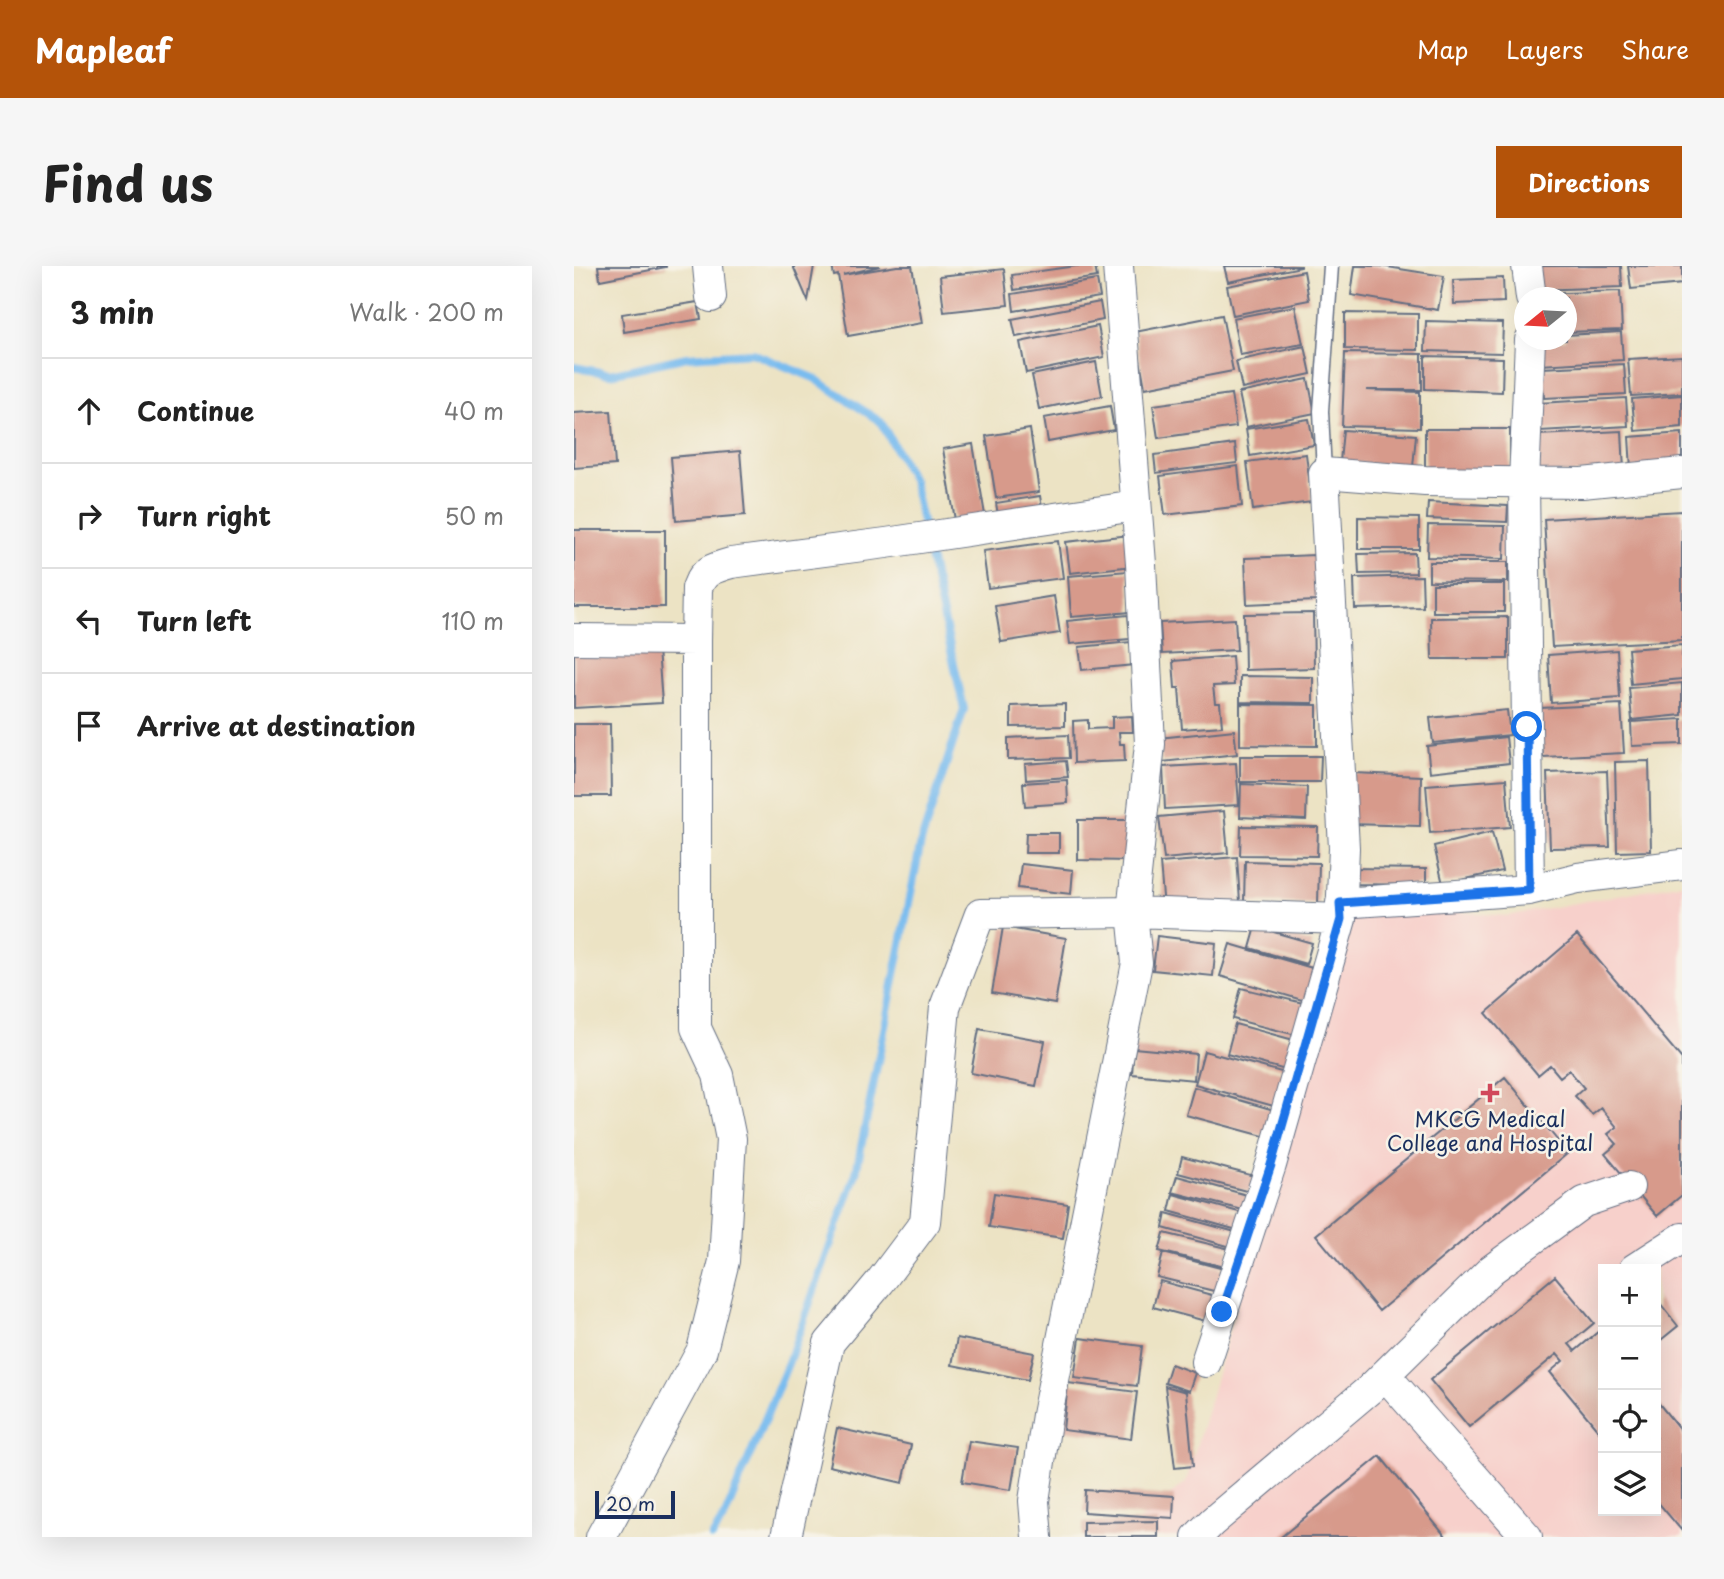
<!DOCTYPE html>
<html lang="en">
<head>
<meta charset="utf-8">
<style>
  :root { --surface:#fff; --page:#f6f6f6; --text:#222; --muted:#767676; --line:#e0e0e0; --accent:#b45309 }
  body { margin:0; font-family:"Playpen Sans",sans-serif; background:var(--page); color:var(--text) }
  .controls { position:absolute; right:21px; bottom:21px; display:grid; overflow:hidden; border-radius:0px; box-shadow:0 7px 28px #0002 }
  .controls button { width:63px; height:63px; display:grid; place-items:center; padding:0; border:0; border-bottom:2px solid var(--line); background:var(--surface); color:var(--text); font:35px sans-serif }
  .compass { position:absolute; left:940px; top:21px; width:63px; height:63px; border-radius:50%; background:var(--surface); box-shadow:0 7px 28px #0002; rotate:252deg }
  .scale { position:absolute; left:21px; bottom:18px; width:80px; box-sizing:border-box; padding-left:7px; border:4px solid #1b2f5e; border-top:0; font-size:19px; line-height:24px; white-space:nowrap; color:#1b2f5e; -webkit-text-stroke:5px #f7f3e8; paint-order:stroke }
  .stop { position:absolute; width:21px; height:21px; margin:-16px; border:5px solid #1a73e8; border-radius:50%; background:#fff }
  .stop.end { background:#1a73e8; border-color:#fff; box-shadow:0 2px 7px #0008 }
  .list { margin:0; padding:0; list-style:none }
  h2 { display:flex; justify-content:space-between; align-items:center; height:91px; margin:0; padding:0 28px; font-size:30px }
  h2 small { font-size:23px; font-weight:400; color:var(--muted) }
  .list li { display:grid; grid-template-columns:46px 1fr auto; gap:21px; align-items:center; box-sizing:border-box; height:105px; padding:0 28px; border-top:2px solid var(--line) }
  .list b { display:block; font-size:26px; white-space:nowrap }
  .list em { font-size:23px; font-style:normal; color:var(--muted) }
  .icon { flex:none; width:38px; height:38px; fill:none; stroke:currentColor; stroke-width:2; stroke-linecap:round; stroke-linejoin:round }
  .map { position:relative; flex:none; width:1108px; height:1271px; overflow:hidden; border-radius:0px }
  header { display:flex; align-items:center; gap:42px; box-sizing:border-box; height:98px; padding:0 35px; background:var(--accent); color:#fff }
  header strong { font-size:33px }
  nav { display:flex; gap:38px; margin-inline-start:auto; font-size:24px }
  .intro { display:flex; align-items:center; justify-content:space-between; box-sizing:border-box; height:168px; padding:0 42px }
  h1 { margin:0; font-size:49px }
  .button { padding:18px 32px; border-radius:0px; background:var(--accent); color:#fff; font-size:24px; font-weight:700 }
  main { display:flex; gap:42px; padding:0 42px }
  aside { flex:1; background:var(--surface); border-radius:0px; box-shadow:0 7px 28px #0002 }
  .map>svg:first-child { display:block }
  .built { fill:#f7d0cb; fill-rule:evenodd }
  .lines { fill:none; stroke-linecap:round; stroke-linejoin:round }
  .stream { stroke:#79bcef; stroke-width:8 }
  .building { fill:#d79a8b }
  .service-casing { stroke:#646e82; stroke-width:17 }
  .minor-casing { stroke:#646e82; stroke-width:32 }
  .service { stroke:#fff; stroke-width:14 }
  .minor { stroke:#fff; stroke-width:30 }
  .route { stroke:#1a73e8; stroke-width:9 }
  .poi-dot { fill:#d1495b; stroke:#f7f3e8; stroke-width:2.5 }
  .labels { text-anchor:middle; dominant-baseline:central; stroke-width:5; stroke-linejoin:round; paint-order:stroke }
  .poi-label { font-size:21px; fill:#1b2f5e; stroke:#f7f3e8 }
</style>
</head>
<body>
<header>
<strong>Mapleaf</strong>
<nav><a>Map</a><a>Layers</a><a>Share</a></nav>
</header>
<div class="intro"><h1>Find us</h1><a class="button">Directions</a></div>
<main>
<aside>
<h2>3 min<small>Walk · 200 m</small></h2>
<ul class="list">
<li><svg class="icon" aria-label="ahead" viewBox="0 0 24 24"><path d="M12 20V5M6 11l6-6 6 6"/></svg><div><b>Continue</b></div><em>40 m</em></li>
<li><svg class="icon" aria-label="right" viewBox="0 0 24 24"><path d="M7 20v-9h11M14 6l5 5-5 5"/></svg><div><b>Turn right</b></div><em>50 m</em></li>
<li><svg class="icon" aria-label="left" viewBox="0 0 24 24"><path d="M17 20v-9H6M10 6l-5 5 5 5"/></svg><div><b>Turn left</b></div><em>110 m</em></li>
<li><svg class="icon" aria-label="arrive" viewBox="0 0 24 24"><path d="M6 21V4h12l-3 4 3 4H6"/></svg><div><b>Arrive at destination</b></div></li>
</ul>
</aside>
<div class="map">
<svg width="1108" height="1271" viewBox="0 0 1108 1271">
  <rect width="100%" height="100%" fill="#f7f3e8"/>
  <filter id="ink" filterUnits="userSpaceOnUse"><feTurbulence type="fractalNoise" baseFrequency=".0143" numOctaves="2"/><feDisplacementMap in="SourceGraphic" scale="14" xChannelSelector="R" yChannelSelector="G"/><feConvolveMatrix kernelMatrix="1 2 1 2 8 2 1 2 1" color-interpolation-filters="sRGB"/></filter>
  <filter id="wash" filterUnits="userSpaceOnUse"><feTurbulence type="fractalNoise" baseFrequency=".00686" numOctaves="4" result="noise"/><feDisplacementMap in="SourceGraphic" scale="28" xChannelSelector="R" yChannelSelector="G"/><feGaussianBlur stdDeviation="1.57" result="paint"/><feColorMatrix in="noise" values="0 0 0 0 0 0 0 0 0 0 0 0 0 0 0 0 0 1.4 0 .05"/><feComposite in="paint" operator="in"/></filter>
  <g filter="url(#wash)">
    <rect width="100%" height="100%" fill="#ece3c4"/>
    <!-- built -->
    <path class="built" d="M1108,617V1271H544L612,1216L778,637L933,650ZM1029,1003H1082V1245H1029Z"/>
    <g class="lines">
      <!-- stream -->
      <path class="stream" d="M0,101L36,108L113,91L178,87L240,112L307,156L339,215L390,443L347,576L282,907L215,1095L151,1250L138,1271"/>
    </g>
    <g id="blocks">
      <!-- building -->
      <path class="building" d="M24,0H92V1L26,14Z
        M219,0H240L234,35Z
        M258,0H306L269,9L323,0H338L348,57L274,70L264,9L260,10Z
        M502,0H521L523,11L440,24L438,9Z
        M650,0H727V1L654,16Z
        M781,0H807L870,10L864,44L777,29Z
        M959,0H1047L1048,21L960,24Z
        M1054,0H1108V18L1057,23Z
        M430,3L434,39L370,46L366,10Z
        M730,5L735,34L659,49L653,20Z
        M929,12L930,36L880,38L879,14Z
        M523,14L526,31L440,45L438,28Z
        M1046,25L1048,64L992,66V32H965V28Z
        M124,36L127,53L50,66L48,48Z
        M526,36L529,54L442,71L438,53Z
        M721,40L729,78L666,89L659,52Z
        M771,47L844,48V84L771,83Z
        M648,49L659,105L571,122L561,66Z
        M852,55L929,57L928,87L851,85Z
        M524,60L530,91L452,107L446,76Z
        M1047,66L1049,94L966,99L964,74H992V69Z
        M731,80L737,108L668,123L662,95Z
        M771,87L848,88V124H792L846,126V162L768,160Z
        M851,90L929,92L928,126L851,123Z
        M1108,90V127L1057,130L1054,93Z
        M522,96L528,130L465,143L458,109Z
        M1050,98L1052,128L970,132L968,102Z
        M734,113L741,147L672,161L665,127Z
        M657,128L662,161L584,172L579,139Z
        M1108,129V161L1061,165L1058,133Z
        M1052,132L1054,160L966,165L965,137Z
        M536,140L540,164L474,176L470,152Z
        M37,145L41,199L0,202V147Z
        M735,153L740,179L676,190L672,163Z
        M456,163L465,226L422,232L412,170Z
        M851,163H936V205H851Z
        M769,164L842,169L839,201L766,196Z
        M1048,165L1050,205L965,209L963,169Z
        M1108,167V199L1057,203L1055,171Z
        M399,178L411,249L381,254L369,183Z
        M661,178L663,197L582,207L580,189Z
        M166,185L171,249L102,255L97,191Z
        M732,188L738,236L679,244L673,196Z
        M664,200L668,240L591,249L586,210Z
        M466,230L469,248L425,255L422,237Z
        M854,236L934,240L933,256L853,253Z
        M1108,245V374L978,381L970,253Z
        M784,251L845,252V283H784Z
        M854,259L931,260L930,293L853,291Z
        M0,264H91V341H0Z
        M556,269L559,300L496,307L492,276Z
        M484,275L489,312L414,322L409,285Z
        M841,287L842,307L785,308L784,288Z
        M741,289L743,335L673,338L671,292Z
        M855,296H934V316L855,315Z
        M554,305L557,346L497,351L494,310Z
        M848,310L849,341L781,343L780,312Z
        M859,318H930V346H859Z
        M480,330L486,367L427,376L421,340Z
        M739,347L740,402L671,404L670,348Z
        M554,349L556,373L496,378L493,355Z
        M934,351V393H858L857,352Z
        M661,353L663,384L588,388L586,357Z
        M557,376L560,399L508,404L505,381Z
        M1108,379V413L1057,418L1054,383Z
        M84,383L88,437L0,442V388Z
        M1043,384L1046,432L977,437L974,389Z
        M658,390L660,419L639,420L641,437H646L648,460L608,463L605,422H601L599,395Z
        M666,410L739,411V437L666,436Z
        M1108,417V449L1058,454L1055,422Z
        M491,438V460L437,461V440Z
        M666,438L743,439V480L666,479Z
        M1047,438L1050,487L969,491L966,442Z
        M933,444L936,469L859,477L856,452Z
        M558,450L559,466H545L546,478H550L551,495L500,497L499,455L514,454V463L538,462V451Z
        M1108,453V478L1058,480L1057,456Z
        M0,458H36L37,530H0Z
        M660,464L663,488L588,496L585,472Z
        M494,469L495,492L434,494V472Z
        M932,471L935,497L856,506L853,480Z
        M666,490H747L746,516H666Z
        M492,495L494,511L452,514L451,498Z
        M1075,495L1077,585L1043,586L1041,496Z
        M662,497L665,539L591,543L589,501Z
        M1033,505L1036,581L976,582L973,507Z
        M779,507L847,510L846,560L777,558Z
        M932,513L936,561L856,567L852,519Z
        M493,514L494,537L451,540L449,517Z
        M667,518L733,521L732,554L666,551Z
        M650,545L654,587L590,593L585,551Z
        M504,554H556V595L504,594Z
        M667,560L744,561L743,590L666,589Z
        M918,566L928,605L869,618L860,580Z
        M452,567H485V587H451Z
        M663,591L666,636L590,642L586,597Z
        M671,595L745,597L744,638L670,636Z
        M447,598L499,604L497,628L444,622Z
        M775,602L852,603V619L775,618Z
        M429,661L492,672L481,738L418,727Z
        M682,661L738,677L732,698L676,682Z
        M1003,669L1108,793V929L1083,950L1031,888L1043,878L1034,868L1043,861L1027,842L1018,849L1001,830L1010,822L995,804L986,811L976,799L964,809L912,747Z
        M583,670L642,677L639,710L579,704Z
        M656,678L745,704L735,736L646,710Z
        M667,722L733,738L726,770L659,753Z
        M661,758L727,776L719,806L653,788Z
        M405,763L471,775L462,820L397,807Z
        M560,782L622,788L620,814L558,808Z
        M630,785L711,807L703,841L621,818Z
        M931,811L994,887L805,1045L742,969Z
        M620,821L700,844L693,871L612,849Z
        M608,891L680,910L676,926L604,907Z
        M603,910L673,929L669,944L598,926Z
        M420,927L494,938L489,972L415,961Z
        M599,928L672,948L667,965L595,945Z
        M592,947L665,967L661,982L589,962Z
        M590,967L656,983L651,1001L585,985Z
        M589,987L650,1003L644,1026L583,1011Z
        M981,1010L1020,1057L995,1078L1001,1085L1025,1065L1029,1070V1170L976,1106L989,1095L983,1088L895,1161L856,1114Z
        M586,1015L645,1031L639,1057L579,1041Z
        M1082,1032L1104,1060L1082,1078Z
        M383,1072L460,1087L454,1114L378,1099Z
        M506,1072L568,1080L563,1120L500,1112Z
        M597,1098L621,1107L615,1125L591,1117Z
        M494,1117L563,1126L557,1173L489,1164Z
        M591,1120L612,1126L619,1200L601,1202Z
        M1082,1134L1108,1166V1265L1082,1234Z
        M263,1162L337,1179L329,1217L255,1200Z
        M395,1175L444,1182L437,1224L388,1216Z
        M806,1190L872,1271H707Z
        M511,1224L600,1230L599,1252L510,1246Z
        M584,1255V1271H509V1256Z"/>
    </g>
  </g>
  <g filter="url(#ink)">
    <use href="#blocks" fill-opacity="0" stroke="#646e82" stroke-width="2"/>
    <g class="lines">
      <defs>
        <path id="service" d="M750,207L747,145L757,0"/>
        <path id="minor" d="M134,0L137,31
          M953,0L957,32
          M0,373L122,374
          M955,624L950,216L956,74
          M767,637L955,624L1004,612L1108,599
          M1060,1003L1108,972
          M632,1096L697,899L767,653L770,582L750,207L851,215L1008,217L1108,207
          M811,1109L953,1271
          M27,1271L128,1084L150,995L157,873L144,809L122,762V374L123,322C129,305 139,302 157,297L312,277L562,240
          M212,1271L255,1077L306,1016L351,956L371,741L406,648L558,646L767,653
          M463,1271L460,1235L473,1149L563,697L558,646L576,478L567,298L544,0
          M623,1271L638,1256L796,1123L917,1004L1010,936L1055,921"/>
      </defs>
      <!-- service casing -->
      <use href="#service" class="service-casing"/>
      <!-- minor casing -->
      <use href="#minor" class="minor-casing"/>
      <!-- service -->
      <use href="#service" class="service"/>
      <!-- minor -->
      <use href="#minor" class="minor"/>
    </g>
  </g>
  <g class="lines" filter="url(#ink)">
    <!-- route -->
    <path class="route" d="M648,1046L697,899L767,653L766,637L955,624L953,461"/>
  </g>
  <!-- markers -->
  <path class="poi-dot" d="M912.5 816.5h7v7h7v7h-7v7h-7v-7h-7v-7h7z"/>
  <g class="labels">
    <!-- poi labels -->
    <g class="poi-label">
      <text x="916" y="852">MKCG Medical<tspan x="916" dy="24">College and Hospital</tspan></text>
    </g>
  </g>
</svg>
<div class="controls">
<button>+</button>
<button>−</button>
<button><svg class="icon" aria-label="locate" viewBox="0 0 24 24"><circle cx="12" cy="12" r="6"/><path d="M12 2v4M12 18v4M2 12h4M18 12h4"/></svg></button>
<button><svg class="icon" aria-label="layers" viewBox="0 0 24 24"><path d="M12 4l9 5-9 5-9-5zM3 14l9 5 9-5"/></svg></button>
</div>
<svg class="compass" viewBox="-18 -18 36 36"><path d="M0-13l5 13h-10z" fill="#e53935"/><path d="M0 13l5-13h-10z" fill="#767676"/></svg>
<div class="scale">20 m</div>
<div class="stop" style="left:953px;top:461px"></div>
<div class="stop end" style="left:648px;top:1046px"></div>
</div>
</main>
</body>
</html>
